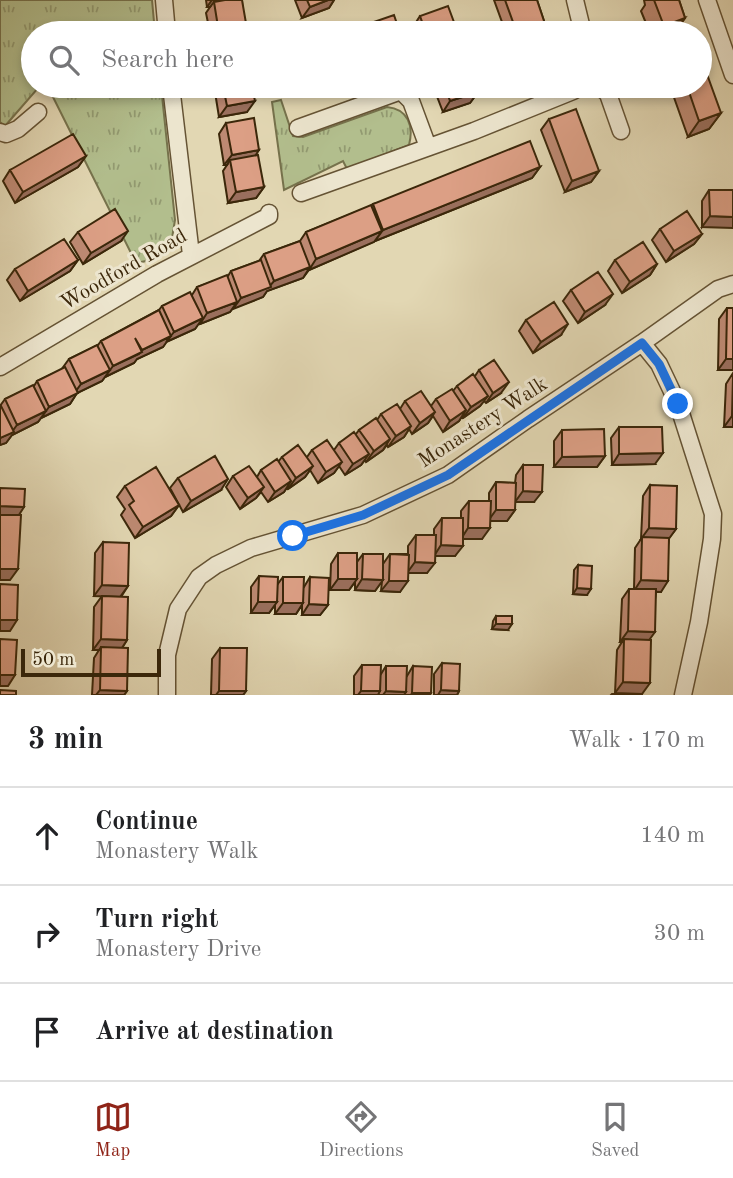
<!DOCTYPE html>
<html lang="en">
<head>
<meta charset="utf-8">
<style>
  :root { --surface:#fff; --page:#f6f6f6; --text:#202124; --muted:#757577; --line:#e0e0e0; --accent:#8f2418 }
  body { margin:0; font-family:"Old Standard TT",serif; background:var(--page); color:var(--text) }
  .scale { position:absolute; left:21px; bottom:18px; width:140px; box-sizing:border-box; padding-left:7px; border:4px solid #3b270a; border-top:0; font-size:19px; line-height:24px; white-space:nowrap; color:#3b270a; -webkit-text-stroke:5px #ece5ce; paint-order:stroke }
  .stop { position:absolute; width:21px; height:21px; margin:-16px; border:5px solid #1a73e8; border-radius:50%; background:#fff }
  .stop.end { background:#1a73e8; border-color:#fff; box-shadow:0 2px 7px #0008 }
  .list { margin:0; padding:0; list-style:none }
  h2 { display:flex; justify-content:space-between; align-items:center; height:91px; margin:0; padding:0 28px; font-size:30px }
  h2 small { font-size:23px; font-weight:400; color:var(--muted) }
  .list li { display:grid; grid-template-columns:46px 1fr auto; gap:21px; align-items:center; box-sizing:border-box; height:98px; padding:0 28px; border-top:2px solid var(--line) }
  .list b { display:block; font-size:26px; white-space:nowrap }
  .list p { margin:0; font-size:23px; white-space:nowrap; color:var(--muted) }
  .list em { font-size:23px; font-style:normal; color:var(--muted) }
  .icon { flex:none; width:38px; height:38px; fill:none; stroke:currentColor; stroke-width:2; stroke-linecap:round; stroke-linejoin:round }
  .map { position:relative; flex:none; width:733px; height:695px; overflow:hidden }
  .search { position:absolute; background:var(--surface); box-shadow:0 4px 10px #0003; left:21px; right:21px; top:21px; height:77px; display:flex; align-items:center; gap:18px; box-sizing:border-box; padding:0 24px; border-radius:38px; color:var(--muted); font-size:26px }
  .sheet { height:385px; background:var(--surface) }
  nav { display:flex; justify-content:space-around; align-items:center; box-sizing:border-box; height:98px; border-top:2px solid var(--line); background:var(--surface); font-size:19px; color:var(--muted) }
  nav a { display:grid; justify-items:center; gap:4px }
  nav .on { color:var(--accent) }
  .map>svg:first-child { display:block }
  .grass { fill:url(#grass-tufts); stroke:#76724c; stroke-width:2 }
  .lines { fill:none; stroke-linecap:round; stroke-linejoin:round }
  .minor-casing { stroke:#655334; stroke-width:19 }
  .minor { stroke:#ece5ce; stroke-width:16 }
  .wall { fill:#bd8972; stroke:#3b270a; stroke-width:2 }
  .shaded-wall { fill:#9a6f5d; stroke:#3b270a; stroke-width:2 }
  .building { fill:#dc9f85; stroke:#3b270a; stroke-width:2 }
  .route { stroke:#1a73e8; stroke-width:9 }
  .labels { text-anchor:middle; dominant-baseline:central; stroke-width:6; stroke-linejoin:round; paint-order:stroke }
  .street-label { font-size:21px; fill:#3b270a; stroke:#ece5ce }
</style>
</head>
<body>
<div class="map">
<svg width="733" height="695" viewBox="0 0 733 695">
  <defs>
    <pattern id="grass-tufts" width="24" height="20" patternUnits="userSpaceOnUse" patternTransform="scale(1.75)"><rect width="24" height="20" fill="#b2be8d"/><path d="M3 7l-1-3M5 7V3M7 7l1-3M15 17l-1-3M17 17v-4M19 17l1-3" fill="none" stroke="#929a71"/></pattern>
  </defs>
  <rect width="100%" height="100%" fill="#e2d7b3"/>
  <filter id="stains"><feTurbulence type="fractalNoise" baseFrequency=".00286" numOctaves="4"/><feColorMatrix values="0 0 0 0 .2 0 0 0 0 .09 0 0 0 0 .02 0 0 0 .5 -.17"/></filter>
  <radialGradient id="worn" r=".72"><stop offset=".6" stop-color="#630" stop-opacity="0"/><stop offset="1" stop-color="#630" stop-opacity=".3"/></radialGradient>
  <!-- grass -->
  <path class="grass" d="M0,0H152L155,33H33V86H161L175,220L171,244L156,259L136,263L53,97L38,88L5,126L0,122Z
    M281,100L293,136L303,137L387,107C408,109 414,126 409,145L347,169L343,161L284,190L272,102Z"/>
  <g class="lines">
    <defs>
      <path id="minor" d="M164,0L167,33
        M575,0L583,33
        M707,0L733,75
        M171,86L191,255
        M599,86L608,94L621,131
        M298,128L401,91L411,101L428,147
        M0,132L6,134L18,129L38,112
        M301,193L474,131L573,91L582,86
        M642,343L659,364L678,404L713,514L712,539L699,622L683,695
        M0,367L157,274L269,216V213
        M167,695V655L178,609L199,577L216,565L251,548L363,515L448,475L528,419L642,343L718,289L733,284"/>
    </defs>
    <!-- minor casing -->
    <use href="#minor" class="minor-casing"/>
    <!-- minor -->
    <use href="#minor" class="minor"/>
  </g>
  <!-- wall -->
  <path class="wall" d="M206,0H242L244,33H245H210L206,13L210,7H207Z
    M295,0H334L329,8L302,18Z
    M494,0H537L548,33H506Z
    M644,0H679L685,18L674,33H650L641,11L645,5Z
    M420,16L458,33H415L413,27Z
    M214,86H252L247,112L219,117Z
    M433,86H476L478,92L470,103L443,112Z
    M664,86H700L721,113L709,129L688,137L671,89L666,91Z
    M549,119L599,171L591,182L565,192L541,130Z
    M226,123L255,156L264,187L256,198L228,203L223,171L227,165H224L219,134Z
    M86,156L78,167L15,203L3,181L10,170Z
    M540,167L532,178L375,241L309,270L303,278L267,291L263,297L233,308L230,312L200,324L199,323L195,329L166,342L163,347L137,359L134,363L105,377L102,381L77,393L70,404L41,418L38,422L12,435L6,443L0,445V406L5,399L34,386L37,381L61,370L69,359L98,345L101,341L159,310L162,306L192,295L197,287L228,276L231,271L259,261L264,254L300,241L306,232L371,206L373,204Z
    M709,190H733L702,227V201Z
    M660,229L702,234L694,244L666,262L652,240Z
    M78,232L121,241L83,264L70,242Z
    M78,260L70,271L20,301L7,280L15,269Z
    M615,260L657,264L650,275L622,293L608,271Z
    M571,290L605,305L578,323L563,301Z
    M727,308H733V370H718L719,319Z
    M526,320L561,335L533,353L519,331Z
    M479,370L501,393L486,403L484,401L480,406L463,418L462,416L459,421L443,432L433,416L428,423L412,434L409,429L404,437L388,447L387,445L383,450L366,462L365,460L361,465L345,475L339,466L334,473L318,483L310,470L305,477L288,489L287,487L284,492L268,502L261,492L256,498L240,509L226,487L233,476L257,477L261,470L278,462L282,457H307L312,450H334L339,443L356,434L359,430L377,420L381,414L400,409L405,401L431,406L436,399L453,391L457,386L475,376Z
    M733,373V427H724L726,384Z
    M619,427L655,464L612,465L611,438Z
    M562,430L605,456L597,467H554V441Z
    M523,465L534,502H515V510L507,521H490L482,539H463L455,556H435L427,573H408L400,592L381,591L382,581L375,591L355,590V582L349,590H330L331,564L338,553L357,562L363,554L383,564L390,554H408V546L416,535H434V529L442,518H461V511L469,501H489V493L496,482L515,483L516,475Z
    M178,478L221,490L183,512L170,488Z
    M650,485L676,529L669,538L661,592H656L642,694L615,693L617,650L622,642H620L622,599L629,589H634L635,548L641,539L643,496Z
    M125,486L179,505L171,516L135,538L121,515L125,509L117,497Z
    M103,542L128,586L121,597L127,640L122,648L127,691L124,695H92L94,658L99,650H93L94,607L102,596H106H94L95,553Z
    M578,565L587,595L573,594L574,570Z
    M259,576L277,585L283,577L304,587L310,577L328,605L320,615H302V605L296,614H275V605L269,613H251V587Z
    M496,616L508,630L492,629L493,621Z
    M220,648L246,691L243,695H211L212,659Z
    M442,663L459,691L457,695H434V674Z
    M362,665L381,674L386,666L407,676L413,666L430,695H405V694L404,695H378V694V695H354V676Z"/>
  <!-- shaded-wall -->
  <path class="shaded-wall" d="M212,0H237L214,2L210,7H207Z
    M328,0H334L329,8L302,18L310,7Z
    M685,18L674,33H659L664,26Z
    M247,29L244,33H220Z
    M669,86H674L671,89L666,91Z
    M478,92L470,103L443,112L450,101Z
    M255,101L247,112L219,117L227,106Z
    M721,113L709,129L688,137L699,121Z
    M259,150L252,161L230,160L227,165H224L232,155Z
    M86,156L78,167L15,203L23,192Z
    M540,167L532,178L375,241L383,230Z
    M599,171L591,182L565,192L572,181Z
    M264,187L256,198L228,203L236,192Z
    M710,216L733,217V228L702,227Z
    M128,231L121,241L83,264L91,253Z
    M382,231L374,242L309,270L316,259Z
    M702,234L694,244L666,262L674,251Z
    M78,260L70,271L20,301L28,291Z
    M657,264L650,275L622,293L630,282Z
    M310,267L303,278L267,291L263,297L233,309L241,298L269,287L274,281Z
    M613,294L605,305L578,323L585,312Z
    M237,302L230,312L200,324L207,313Z
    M203,318L195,329L166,342L174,332Z
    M568,324L561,335L533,353L541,342Z
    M171,336L163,347L137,359L134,363L105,377L113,366L139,354L142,350Z
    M726,359H733V370H718Z
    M110,370L102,381L77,393L70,404L41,418L49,407L73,395L81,384Z
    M509,382L501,393L486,403L493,393Z
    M488,396L480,406L463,418L471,407Z
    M466,410L459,421L443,432L450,421Z
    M46,411L38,422L12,435L6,443L0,445V438L11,433L17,425Z
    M435,412L428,423L412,434L420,423Z
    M732,416H733V427H724Z
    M411,426L404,437L388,447L396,436Z
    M390,439L383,450L366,462L374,451Z
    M663,453L655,464L612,465L619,454Z
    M369,454L361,465L345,475L353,464Z
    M605,456L597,467H554L562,457Z
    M342,462L334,473L318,483L326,472Z
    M313,466L305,477L288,489L296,478Z
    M228,479L221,490L183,512L191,501Z
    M291,481L284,492L268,502L275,492Z
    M264,487L256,498L240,509L248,498Z
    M523,491L542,492L534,502H515Z
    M179,505L171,516L135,538L143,527Z
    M0,506L24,507L17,518L0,517Z
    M496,510H515L507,521H488Z
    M468,528H490L482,539H461Z
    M649,528L676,529L668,540L641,539Z
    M441,545L463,546L455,556H434Z
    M415,562L435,563L427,573H407Z
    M0,569H18L10,580H0Z
    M338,579H357L349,590H330Z
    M362,579L383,580L375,591L355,590Z
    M641,580L668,581L661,592L634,591Z
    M389,581H408L400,592L381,591Z
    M102,585L128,586L120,597L94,596Z
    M577,588L591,589L587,595L573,594Z
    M258,602H277L269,613H251Z
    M283,603H303L296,614H275Z
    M309,604L328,605L320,615H302Z
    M0,620H17L10,631H0Z
    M496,624H512L508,630L492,629Z
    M628,631L655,632L647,643L624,639L622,642H620Z
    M101,639L127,640L120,651L101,647L99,650H93Z
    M0,675H15L8,686H0Z
    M623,682L650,683L642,694L615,693Z
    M100,690L127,691L124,695H96Z
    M441,690L459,691L457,695H438Z
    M219,691H246L243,695H216Z
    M361,691H380L378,695H358Z
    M386,691L406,692L404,695H383Z
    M412,693H431L430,695H411Z"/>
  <!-- building -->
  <path class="building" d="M225,0H242L247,29L219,33L214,2Z
    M307,0H328L310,7Z
    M505,0H537L548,33H517Z
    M654,0H679L685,18L664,26Z
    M448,6L458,33H426L420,16Z
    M394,15L400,33H342Z
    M704,66L721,113L699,121L687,86H700V67Z
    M223,86H252L255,101L227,106Z
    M445,86H476L478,92L450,101Z
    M576,109L599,171L572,181L549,119Z
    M254,118L259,150L232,155L226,123Z
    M73,134L86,156L23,192L10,170Z
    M530,141L540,167L383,230L373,204Z
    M258,155L264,187L236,192L230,160Z
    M709,190H733V217L710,216Z
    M371,205L382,231L316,259L306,232Z
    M115,209L128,231L91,253L78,232Z
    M687,211L702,234L674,251L660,229Z
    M64,239L78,260L28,291L15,269Z
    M300,241L310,267L274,281L264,254Z
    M643,242L657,264L630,282L615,260Z
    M261,260L271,287L241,298L231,271Z
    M598,272L613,294L585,312L571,290Z
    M227,275L237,302L207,313L197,287Z
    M190,292L203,318L174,332L162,306Z
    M554,302L568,324L541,342L526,320Z
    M727,308H733V359H726Z
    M159,310L171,336L142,350L135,338L142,352L113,366L101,341Z
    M97,345L110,370L81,384L69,359Z
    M494,360L509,382L493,393L479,370Z
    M65,367L78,393L49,407L37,381Z
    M473,374L488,396L471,407L457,386Z
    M733,377V416H732Z
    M33,385L46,411L17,425L5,399Z
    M452,389L466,410L450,421L436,399Z
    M421,391L435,412L420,423L405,401Z
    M397,404L411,426L396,436L381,414Z
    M1,406L14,432L0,438V407Z
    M376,418L390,439L374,451L359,430Z
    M619,427H662L663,453L619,454Z
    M604,429L605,456L562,457V430Z
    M354,432L369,454L353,464L339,443Z
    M327,440L342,462L326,472L312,450Z
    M298,445L313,466L296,478L282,457Z
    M215,456L228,479L191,501L178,478Z
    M277,459L291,481L275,492L261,470Z
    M523,465H543L542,492L523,491Z
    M249,466L264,487L248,498L233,476Z
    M156,467L179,505L143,527L129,505L134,501L125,486Z
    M496,482L516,483L515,510H496Z
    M650,485L677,486L676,529L649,528Z
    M0,488L25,489L24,507L0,506Z
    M469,501H491L490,528H468Z
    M0,515H21L18,569H0Z
    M442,518H463V546L441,545Z
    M416,535H436L435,563L415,562Z
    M642,537L669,538L668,581L641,580Z
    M103,542L129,543L128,586L102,585Z
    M338,553H357V579H338Z
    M363,554H383V580L362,579Z
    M390,554L409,555L408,581H389Z
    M578,565L592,566L591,589L577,588Z
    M259,576L278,577L277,602H258Z
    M283,577H304L303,603H283Z
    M310,577L329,578L328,605L309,604Z
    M0,584L18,585L17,620H0Z
    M629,589H656L655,632L628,631Z
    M102,596L128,597L127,640L101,639Z
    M496,616H512V624H496Z
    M0,639L17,640L15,675H0Z
    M624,639L651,640L650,683L623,682Z
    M101,647L128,648L127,691L100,690Z
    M220,648H247L246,691H219Z
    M442,663L460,664L459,691L441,690Z
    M362,665H381L380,691H361Z
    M386,666H407L406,692L386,691Z
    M413,666L432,667L431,693H412Z
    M0,690L16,691V695H0Z
    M612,694H638V695H611Z"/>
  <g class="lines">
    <!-- route -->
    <path class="route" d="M293,536L363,515L448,475L642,343L659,364L678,404"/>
  </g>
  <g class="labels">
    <!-- street labels -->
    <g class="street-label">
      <text transform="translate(124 270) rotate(-30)">Woodford Road</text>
      <text transform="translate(483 423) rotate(-33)">Monastery Walk</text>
    </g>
  </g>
  <rect width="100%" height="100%" filter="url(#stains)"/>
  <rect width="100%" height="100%" fill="url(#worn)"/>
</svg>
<div class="scale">50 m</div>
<div class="stop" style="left:293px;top:536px"></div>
<div class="stop end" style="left:678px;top:404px"></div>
<div class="search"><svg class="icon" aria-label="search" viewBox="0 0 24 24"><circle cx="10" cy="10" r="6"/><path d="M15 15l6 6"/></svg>Search here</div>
</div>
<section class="sheet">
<h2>3 min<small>Walk · 170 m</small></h2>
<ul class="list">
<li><svg class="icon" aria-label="ahead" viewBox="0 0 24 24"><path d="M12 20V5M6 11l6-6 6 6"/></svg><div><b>Continue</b><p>Monastery Walk</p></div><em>140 m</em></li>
<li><svg class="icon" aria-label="right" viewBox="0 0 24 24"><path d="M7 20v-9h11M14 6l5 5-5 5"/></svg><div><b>Turn right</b><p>Monastery Drive</p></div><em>30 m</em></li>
<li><svg class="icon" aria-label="arrive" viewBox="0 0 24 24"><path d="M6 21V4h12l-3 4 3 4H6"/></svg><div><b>Arrive at destination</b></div></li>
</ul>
</section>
<nav>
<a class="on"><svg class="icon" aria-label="map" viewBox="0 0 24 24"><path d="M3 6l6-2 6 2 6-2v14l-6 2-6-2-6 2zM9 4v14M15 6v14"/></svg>Map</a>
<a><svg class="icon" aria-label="directions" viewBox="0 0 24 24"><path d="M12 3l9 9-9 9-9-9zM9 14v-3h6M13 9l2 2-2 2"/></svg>Directions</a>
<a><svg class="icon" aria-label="saved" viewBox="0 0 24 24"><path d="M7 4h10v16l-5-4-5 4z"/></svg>Saved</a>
</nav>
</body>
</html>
